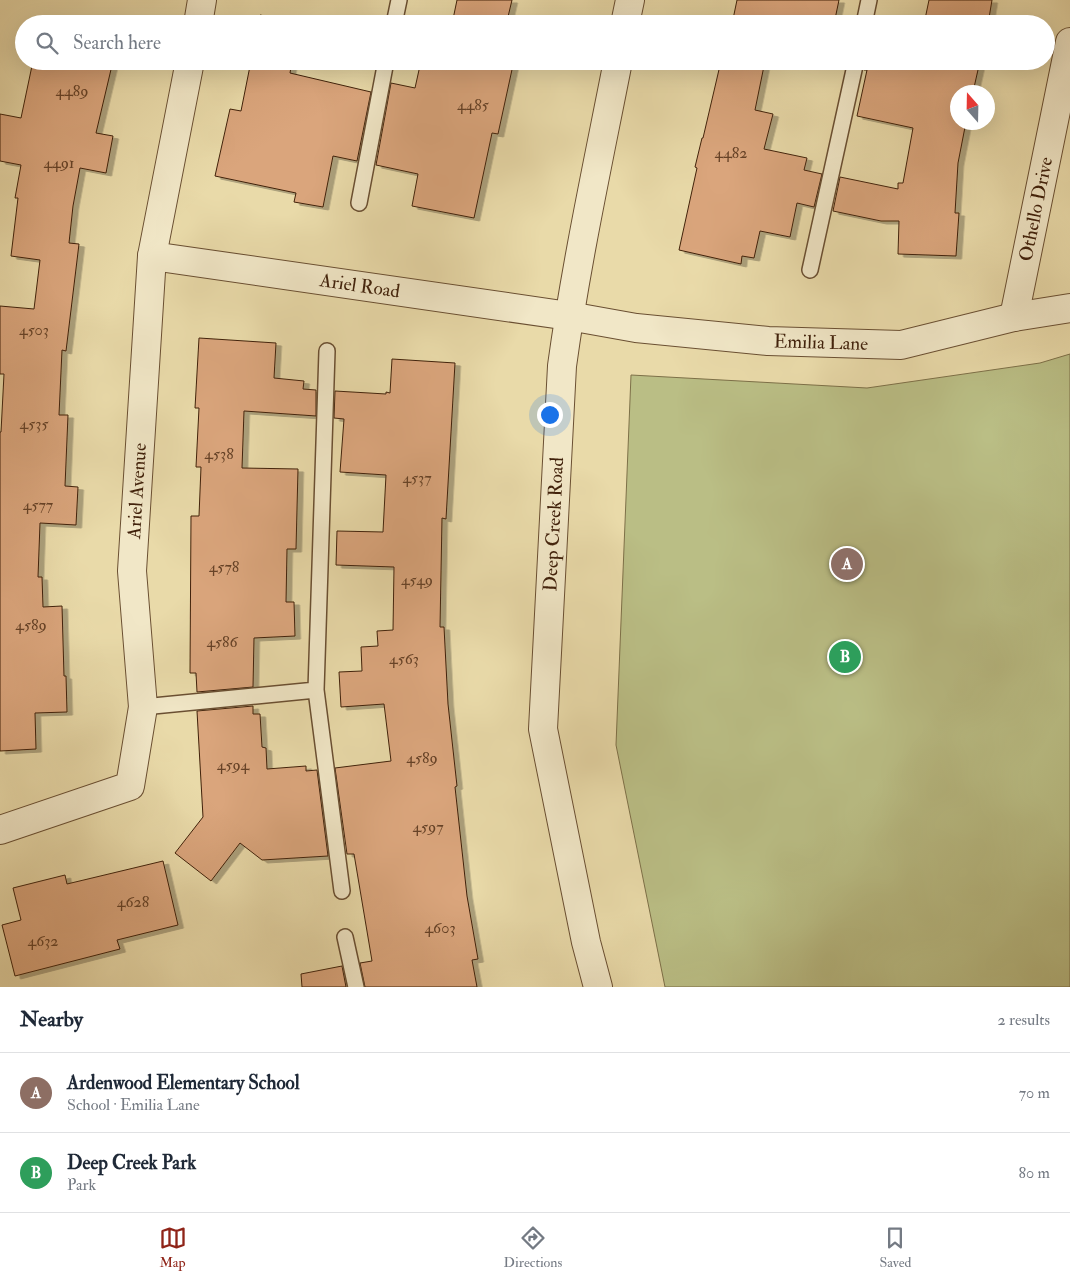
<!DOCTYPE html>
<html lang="en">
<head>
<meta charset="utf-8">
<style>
  :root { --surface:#fff; --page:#f6f6f7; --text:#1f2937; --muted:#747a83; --line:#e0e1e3; --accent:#8f2418 }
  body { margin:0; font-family:"IM FELL Double Pica",serif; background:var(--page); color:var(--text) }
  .compass { position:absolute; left:950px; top:85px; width:45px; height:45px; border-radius:50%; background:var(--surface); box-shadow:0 5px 20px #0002; rotate:340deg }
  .you { position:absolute; left:549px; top:414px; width:18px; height:18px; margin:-12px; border:4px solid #fff; border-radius:50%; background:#1a73e8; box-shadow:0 0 0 8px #1a73e833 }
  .badge { display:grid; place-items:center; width:32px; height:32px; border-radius:50%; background:var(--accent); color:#fff; font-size:16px; font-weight:700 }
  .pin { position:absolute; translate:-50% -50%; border:2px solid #fff; box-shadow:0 1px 5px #0006 }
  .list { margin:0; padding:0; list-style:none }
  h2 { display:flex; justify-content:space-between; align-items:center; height:65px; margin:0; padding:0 20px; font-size:21px }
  h2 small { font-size:16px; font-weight:400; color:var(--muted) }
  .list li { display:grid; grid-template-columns:32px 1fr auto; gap:15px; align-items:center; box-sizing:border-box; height:80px; padding:0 20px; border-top:1px solid var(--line) }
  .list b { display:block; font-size:19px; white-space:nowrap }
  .list p { margin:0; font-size:16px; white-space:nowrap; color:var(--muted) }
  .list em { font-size:16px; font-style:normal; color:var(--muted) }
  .icon { flex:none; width:28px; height:28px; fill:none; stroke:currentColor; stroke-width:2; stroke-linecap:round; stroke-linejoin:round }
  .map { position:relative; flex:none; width:1070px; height:987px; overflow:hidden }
  .search { position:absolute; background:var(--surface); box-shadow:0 5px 20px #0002; left:15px; right:15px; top:15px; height:55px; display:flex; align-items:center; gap:12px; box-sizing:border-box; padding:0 18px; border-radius:28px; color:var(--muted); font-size:19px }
  .sheet { height:225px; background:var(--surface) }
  nav { display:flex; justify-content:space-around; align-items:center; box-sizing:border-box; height:70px; border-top:1px solid var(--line); background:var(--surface); font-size:14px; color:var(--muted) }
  nav a { display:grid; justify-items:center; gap:2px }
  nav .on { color:var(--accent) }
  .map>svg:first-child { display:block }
  .green { fill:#babe85; stroke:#7d7048 }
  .building { fill:#daa57b; stroke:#40210b; filter:url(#shadow) }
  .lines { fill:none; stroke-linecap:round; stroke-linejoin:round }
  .service-casing { stroke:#6a4f32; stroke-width:18 }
  .minor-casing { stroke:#6a4f32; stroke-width:30 }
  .tertiary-casing { stroke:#6a4f32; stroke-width:30 }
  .service { stroke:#f1e7c7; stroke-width:15 }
  .minor { stroke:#f1e7c7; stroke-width:28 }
  .tertiary { stroke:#f1e7c7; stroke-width:28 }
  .labels { text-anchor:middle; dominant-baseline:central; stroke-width:4; stroke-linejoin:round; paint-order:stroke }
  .number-label { font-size:16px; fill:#664227 }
  .street-label { font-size:19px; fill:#40210b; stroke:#f1e7c7 }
</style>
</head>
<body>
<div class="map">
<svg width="1070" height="987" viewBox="0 0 1070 987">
  <defs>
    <filter id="shadow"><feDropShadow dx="5.5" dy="3" stdDeviation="0" flood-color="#0004"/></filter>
  </defs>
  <rect width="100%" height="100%" fill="#e9daa9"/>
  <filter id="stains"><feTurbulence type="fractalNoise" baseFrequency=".004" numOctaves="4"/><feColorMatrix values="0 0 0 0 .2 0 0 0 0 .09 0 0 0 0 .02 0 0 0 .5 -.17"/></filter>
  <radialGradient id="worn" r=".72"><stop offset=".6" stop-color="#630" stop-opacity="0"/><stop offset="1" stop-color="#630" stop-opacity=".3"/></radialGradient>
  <!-- green -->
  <path class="green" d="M1070,354V987H665L616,745L631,375L867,388L1040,363Z"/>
  <!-- building -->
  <path class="building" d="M457,0H512L507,21L514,23V24H452Z
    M737,0H839L834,24H732Z
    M929,0H992L988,24H924Z
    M260,15L286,20L285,24H258Z
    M33,61H113L96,133L113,136L106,173L80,168L73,206L69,243L79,244L66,351L62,350L59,415H68L65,486L78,487L76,525L40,523L38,577H42L43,607L62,606L64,676H66L67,712L35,713L36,749L0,751V432H1L4,374H0V306L34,309L40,260L11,256L18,198H15L21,165L0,161V114L21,118Z
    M251,61H292L290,73L371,92L357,161L333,156L323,207L294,202L296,193L215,176L230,109L241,111Z
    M421,61H506V64L513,65L498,134L492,133L474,218L412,206L418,174L376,165L391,83L415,88Z
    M721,61H765L755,110L773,114L764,149L807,158L804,170L822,174L814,207L797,203L790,237L760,231L754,258L742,256L741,264L679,250L697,168L695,167L702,138H703Z
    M818,61H846L845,66Z
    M865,61H980L973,92H958V122H966L958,163L955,213H959L956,256L898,254L899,221H881L833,211L840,177L898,189V183H903L913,128L857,116L867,70H864Z
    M199,338L276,343L274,378L304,381L303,389L316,390V416L244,411L242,468L298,469L296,549H287L286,602H294L295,636L254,638L253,687L197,692L196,673H190L191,516H199L201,467H196L199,408H195Z
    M392,359L455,363L446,519L442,518L440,627H444L448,704L457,786L455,787L467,896L478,959L472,960L477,987H365L360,963L372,961L354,854H347L335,768L391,761L384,704L341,707L339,672L362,671L361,647L378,646L377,631L393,630L394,567L336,565L337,531L383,532L386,475L340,472L344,419L334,418L335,391L386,394V392L390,393Z
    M253,706V714H260L262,747L266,748L267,769L306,766V771L317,770L328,856L262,860L240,843L211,881L175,853L203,817L197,711Z
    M163,861L178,925L117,940L120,949L15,976L2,925L21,920L13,888L65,875L67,884Z
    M342,966L346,987H302L301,974Z"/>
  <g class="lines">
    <defs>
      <path id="service" d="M394,24L399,0
        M864,24L869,0
        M359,203L386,61
        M810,270L856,61
        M327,351L316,690L342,891
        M143,707L316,690
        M345,937L356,987"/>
      <g id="minor">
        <path d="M198,24L202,0"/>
        <path id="s1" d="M152,256L569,316L636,328L768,341L901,345L1014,317L1070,308"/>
        <path id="s2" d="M1014,317L1070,42"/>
        <path id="s3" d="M0,830L130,786L143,707L132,571L152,256L190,61"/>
      </g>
      <g id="tertiary">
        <path d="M625,24L630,0"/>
        <path id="s4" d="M598,987L586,942L543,729L562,366C576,264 598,163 618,61"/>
      </g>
    </defs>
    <!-- service casing -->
    <use href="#service" class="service-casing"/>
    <!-- minor casing -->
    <use href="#minor" class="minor-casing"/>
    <!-- tertiary casing -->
    <use href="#tertiary" class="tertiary-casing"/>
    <!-- service -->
    <use href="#service" class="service"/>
    <!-- minor -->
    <use href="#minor" class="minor"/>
    <!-- tertiary -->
    <use href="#tertiary" class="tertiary"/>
  </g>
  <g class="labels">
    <!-- number labels -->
    <g class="number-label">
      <text x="72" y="91">4489</text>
      <text x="473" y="105">4485</text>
      <text x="731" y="153">4482</text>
      <text x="59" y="163">4491</text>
      <text x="34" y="330">4503</text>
      <text x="34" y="424">4535</text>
      <text x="219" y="454">4538</text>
      <text x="417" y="478">4537</text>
      <text x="38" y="505">4577</text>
      <text x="224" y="567">4578</text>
      <text x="417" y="580">4549</text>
      <text x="31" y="625">4589</text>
      <text x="222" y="642">4586</text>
      <text x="404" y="659">4563</text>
      <text x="422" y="758">4589</text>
      <text x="233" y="765">4594</text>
      <text x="428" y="827">4597</text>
      <text x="133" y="902">4628</text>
      <text x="440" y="928">4603</text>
      <text x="43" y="941">4632</text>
    </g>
    <!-- street labels -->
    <g class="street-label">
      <text stroke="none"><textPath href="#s2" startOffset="110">Othello Drive</textPath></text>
      <text stroke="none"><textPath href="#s1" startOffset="210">Ariel Road</textPath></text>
      <text stroke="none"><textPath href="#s1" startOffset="675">Emilia Lane</textPath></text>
      <text stroke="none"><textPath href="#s3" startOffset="434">Ariel Avenue</textPath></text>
      <text stroke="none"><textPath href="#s4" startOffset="469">Deep Creek Road</textPath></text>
    </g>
  </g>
  <rect width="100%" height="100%" filter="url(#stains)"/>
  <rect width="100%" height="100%" fill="url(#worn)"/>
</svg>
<svg class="compass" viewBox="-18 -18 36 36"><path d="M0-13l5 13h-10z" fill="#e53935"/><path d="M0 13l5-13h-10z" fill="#747a83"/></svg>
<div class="you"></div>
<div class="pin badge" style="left:847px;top:564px;background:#8d6e63">A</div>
<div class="pin badge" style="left:845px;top:657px;background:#2e9e5b">B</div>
<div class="search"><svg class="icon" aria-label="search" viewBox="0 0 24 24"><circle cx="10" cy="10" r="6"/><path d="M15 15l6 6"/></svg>Search here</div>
</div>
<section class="sheet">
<h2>Nearby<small>2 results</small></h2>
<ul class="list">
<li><span class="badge" style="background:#8d6e63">A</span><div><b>Ardenwood Elementary School</b><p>School · Emilia Lane</p></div><em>70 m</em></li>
<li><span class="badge" style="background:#2e9e5b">B</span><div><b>Deep Creek Park</b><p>Park</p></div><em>80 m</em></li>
</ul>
</section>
<nav>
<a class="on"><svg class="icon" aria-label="map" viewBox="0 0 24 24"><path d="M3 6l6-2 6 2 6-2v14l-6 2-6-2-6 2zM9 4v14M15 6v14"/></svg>Map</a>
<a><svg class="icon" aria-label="directions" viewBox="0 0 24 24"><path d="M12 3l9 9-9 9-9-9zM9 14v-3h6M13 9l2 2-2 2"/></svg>Directions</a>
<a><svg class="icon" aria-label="saved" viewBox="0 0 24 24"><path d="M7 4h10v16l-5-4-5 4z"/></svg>Saved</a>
</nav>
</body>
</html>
